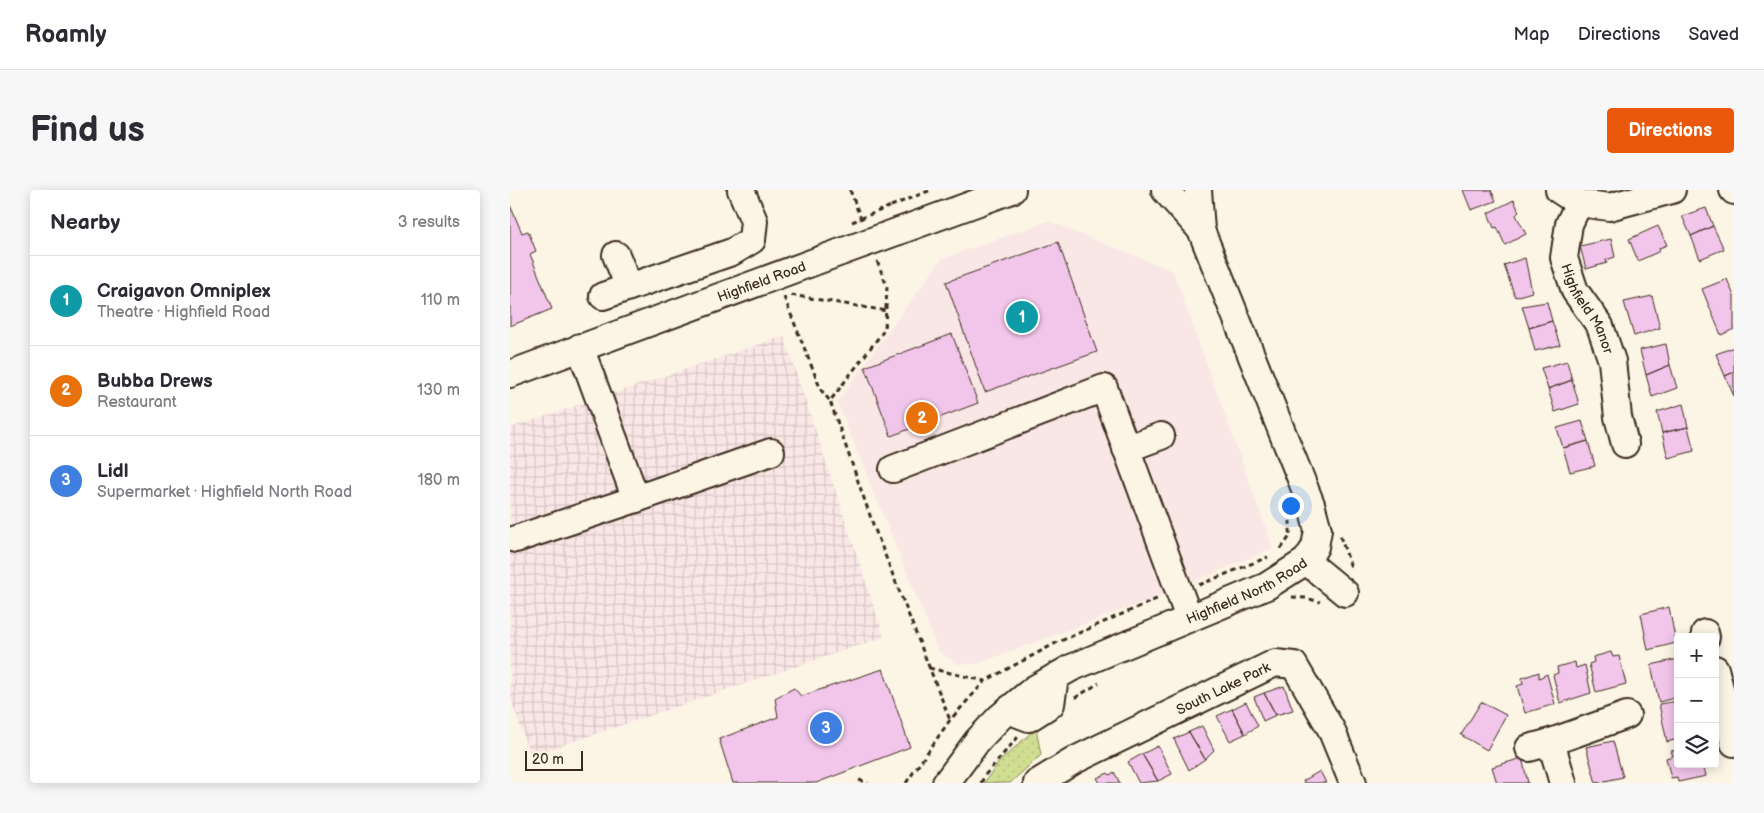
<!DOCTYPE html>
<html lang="en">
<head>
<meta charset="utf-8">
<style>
  :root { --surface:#fff; --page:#f7f7f7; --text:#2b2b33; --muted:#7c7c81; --line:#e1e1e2; --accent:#ea580c }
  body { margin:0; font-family:"Balsamiq Sans",sans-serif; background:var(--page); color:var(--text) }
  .controls { position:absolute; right:15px; bottom:15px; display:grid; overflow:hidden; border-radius:5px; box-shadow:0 2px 12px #0003 }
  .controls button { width:45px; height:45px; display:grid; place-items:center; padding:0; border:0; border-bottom:1px solid var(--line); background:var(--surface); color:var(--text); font:25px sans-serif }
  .scale { position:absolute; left:15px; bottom:12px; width:58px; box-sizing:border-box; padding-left:5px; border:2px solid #3b2a1e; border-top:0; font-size:14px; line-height:18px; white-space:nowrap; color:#3b2a1e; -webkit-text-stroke:4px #fcf5e5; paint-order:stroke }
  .you { position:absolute; left:780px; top:315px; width:18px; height:18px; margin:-12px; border:4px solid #fff; border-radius:50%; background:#1a73e8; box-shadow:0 0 0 8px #1a73e833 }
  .badge { display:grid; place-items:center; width:32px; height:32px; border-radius:50%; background:var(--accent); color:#fff; font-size:16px; font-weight:700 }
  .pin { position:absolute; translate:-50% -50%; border:2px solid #fff; box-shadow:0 1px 5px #0006 }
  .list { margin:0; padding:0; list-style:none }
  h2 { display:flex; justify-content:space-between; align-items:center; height:65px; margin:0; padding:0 20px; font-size:21px }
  h2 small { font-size:16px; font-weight:400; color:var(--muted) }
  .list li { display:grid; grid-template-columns:32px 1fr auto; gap:15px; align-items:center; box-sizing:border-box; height:90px; padding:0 20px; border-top:1px solid var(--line) }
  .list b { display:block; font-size:19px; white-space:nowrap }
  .list p { margin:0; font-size:16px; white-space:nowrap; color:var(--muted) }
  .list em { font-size:16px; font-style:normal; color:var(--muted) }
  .icon { flex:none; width:28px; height:28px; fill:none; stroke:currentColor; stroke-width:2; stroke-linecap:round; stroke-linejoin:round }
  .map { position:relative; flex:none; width:1224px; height:593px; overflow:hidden; border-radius:5px }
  header { display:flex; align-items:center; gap:30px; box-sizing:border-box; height:70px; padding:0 25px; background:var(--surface); border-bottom:1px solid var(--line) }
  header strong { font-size:24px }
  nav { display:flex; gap:28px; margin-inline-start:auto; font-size:18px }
  .intro { display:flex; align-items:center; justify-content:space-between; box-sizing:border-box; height:120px; padding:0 30px }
  h1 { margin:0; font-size:35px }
  .button { padding:12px 22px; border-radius:5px; background:var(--accent); color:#fff; font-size:18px; font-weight:700 }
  main { display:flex; gap:30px; padding:0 30px }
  aside { flex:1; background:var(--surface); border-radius:5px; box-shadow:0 2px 12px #0003 }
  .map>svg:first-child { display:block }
  .built { fill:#f9e7e6 }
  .industrial { fill:url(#industrial-grid) }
  .grass { fill:url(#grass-dots); stroke:#868458 }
  .building { fill:#f2c5ea; stroke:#3b2a1e }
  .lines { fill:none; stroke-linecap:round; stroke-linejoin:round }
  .minor-casing { stroke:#3b2a1e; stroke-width:30 }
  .path { stroke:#3b2a1e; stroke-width:3; stroke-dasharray:5 4; stroke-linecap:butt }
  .minor { stroke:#fcf5e5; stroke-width:26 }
  .minor-bridge-casing { stroke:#3b2a1e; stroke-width:30; stroke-linecap:butt }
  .path-bridge { stroke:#3b2a1e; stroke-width:3; stroke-dasharray:5 4; stroke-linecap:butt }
  .minor-bridge { stroke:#fcf5e5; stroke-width:26 }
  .labels { text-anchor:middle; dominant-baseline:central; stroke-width:4; stroke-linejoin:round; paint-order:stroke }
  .street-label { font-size:14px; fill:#3b2a1e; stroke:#fcf5e5 }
</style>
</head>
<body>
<header>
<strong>Roamly</strong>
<nav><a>Map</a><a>Directions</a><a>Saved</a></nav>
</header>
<div class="intro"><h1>Find us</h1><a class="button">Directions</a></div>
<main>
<aside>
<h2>Nearby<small>3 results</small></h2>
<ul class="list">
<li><span class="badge" style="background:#0f9aa8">1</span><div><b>Craigavon Omniplex</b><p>Theatre · Highfield Road</p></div><em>110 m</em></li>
<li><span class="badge" style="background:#e8710a">2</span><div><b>Bubba Drews</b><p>Restaurant</p></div><em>130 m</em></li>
<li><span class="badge" style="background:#3f7fe0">3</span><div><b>Lidl</b><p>Supermarket · Highfield North Road</p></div><em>180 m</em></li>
</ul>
</aside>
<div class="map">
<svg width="1224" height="593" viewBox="0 0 1224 593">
  <defs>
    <pattern id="industrial-grid" width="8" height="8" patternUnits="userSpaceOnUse" patternTransform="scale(1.25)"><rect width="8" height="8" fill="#f9e7e6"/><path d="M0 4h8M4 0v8" fill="none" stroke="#d6c6c5"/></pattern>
    <pattern id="grass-dots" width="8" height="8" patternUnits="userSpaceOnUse" patternTransform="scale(1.25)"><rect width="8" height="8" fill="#d0de92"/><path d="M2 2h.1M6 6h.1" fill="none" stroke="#b4bf7d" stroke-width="1.8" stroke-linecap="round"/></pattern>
  </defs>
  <rect width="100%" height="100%" fill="#fcf5e5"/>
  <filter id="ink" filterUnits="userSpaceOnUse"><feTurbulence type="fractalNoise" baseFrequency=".02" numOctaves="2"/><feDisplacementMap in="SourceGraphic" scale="10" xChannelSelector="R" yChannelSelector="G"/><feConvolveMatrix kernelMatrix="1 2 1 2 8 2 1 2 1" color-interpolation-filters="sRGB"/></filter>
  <g filter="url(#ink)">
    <!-- built -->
    <path class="built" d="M538,31L663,81L763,358L647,407L467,474H447L429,462L327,212L431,69Z"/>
    <!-- industrial -->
    <path class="industrial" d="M274,146L374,447L20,566L0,506V238Z"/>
    <!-- grass -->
    <path class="grass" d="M526,538L531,565L500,593H474L489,572Z"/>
    <!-- building -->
    <path class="building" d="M953,0H981L986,11L961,20Z
      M1004,10L1009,22L1006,25L1016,44L995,55L987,37L984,38L978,23Z
      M0,15L12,43L18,41L26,61L20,64L42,119L0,136Z
      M1196,18L1203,36L1181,46L1172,26Z
      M1148,36L1157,55L1149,58L1150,61L1128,71L1119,49Z
      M1203,36L1214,59L1190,69L1181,46Z
      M1101,49L1105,67L1096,70L1097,73L1076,79L1070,56Z
      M548,52L587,162L475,202L436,92Z
      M1015,68L1022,102L1005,107L994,75Z
      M1217,89L1224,106V139L1211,145L1192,99Z
      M1142,106L1150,138L1124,146L1114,112Z
      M1037,112L1042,131L1019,138L1012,116Z
      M1042,131L1050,155L1025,161L1019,138Z
      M442,144L468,213L381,246L355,177Z
      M1156,154L1160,175L1136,185L1130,160Z
      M1224,157V182L1215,186L1206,164Z
      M1057,171L1062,190L1038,199L1031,178Z
      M1160,175L1167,198L1142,207L1136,185Z
      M1224,182V206L1215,186Z
      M1062,190L1069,214L1045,222L1038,199Z
      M1173,214L1178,237L1152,243L1147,222Z
      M1072,231L1078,251L1053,258L1047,238Z
      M1178,237L1184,261L1158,268L1152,243Z
      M1078,251L1085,276L1060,282L1053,258Z
      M1159,417L1166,453L1138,460L1131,424Z
      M1101,462L1103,467L1109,466L1116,494L1086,502L1079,474L1084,472L1083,467Z
      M1168,469V507L1149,512L1141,475Z
      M1065,472L1066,478L1075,475L1081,503L1050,513L1043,485L1048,483L1047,477Z
      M373,479L400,557L306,593H223L209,549L268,527L265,508L284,498L291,506Z
      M1029,482V488L1037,484L1045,514L1015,523L1007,496L1013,494L1012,488Z
      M774,496L783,520L766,525L754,503Z
      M754,503L766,525L753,531L744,507Z
      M1168,511V549L1157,552L1149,514Z
      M736,512L748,536L735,544L722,519Z
      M971,512L996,525L977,560L951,545Z
      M722,519L735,544L720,551L707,526Z
      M692,536L704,560L695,569L679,542Z
      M679,542L695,569L679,580L664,549Z
      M1103,551L1113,587L1086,593L1076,557Z
      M648,556L662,584L648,591L632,564Z
      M1168,560V574H1193L1196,586L1168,592L1167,587L1161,588L1156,568L1163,566L1161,561Z
      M632,564L648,591L629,593L618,572Z
      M1012,568L1018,593H987L982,577Z
      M810,581L816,593H794L793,591Z
      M604,582L610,593H590L587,588L598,583L600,585Z"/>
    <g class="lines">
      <defs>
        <g id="minor">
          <path d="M655,0L691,40"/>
          <path d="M1049,0L1069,13L1099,17L1162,0"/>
          <path d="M1223,0L1224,1"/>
          <path id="s1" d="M1069,13L1059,34L1054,68L1065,101L1090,136L1102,171L1108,227L1115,254"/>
          <path d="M389,41L502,0"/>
          <path d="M106,65L119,97"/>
          <path d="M93,106L222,62L242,50L244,31L231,0"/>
          <path id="s2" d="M0,184L331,62"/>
          <path d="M616,259L651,246"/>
          <path d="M383,279L594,198L679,428"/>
          <path d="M126,309L261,262"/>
          <path d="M6,349L126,309L70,157"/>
          <path d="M796,371L835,403"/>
          <path d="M1195,443L1196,447"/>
          <path d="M1205,479L1224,553"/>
          <path d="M498,520L519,528L541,514L545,487"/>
          <path d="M1019,558L1041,552"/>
          <path id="s3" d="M436,593L468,550L490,527L524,499L561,478L757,396L796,371L805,357L808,340L801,314L691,40L688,0"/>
          <path id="s4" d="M527,593L565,570L765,473L784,475L821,539L843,593"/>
          <path d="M1053,593L1041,552L1117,525"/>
        </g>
      </defs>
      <!-- minor casing -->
      <use href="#minor" class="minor-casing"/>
      <!-- path -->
      <path class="path" d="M340,0L352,32
        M381,16L421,0
        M367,71L377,96L375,139L320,211L364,337L440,530
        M281,105L377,121
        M274,107L311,200L320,211
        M830,346L842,380
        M771,359L780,346V331
        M689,395L758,367
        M782,407L796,408L810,412
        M419,478L475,491L546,453L649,408
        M565,508L589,493
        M349,590L358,593
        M396,593L440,530L475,491
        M471,593L475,585L508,547"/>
      <!-- minor -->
      <use href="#minor" class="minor"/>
      <defs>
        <path id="minor-bridge" d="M331,62L389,41"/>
      </defs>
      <!-- minor-bridge casing -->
      <use href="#minor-bridge" class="minor-bridge-casing"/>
      <!-- path-bridge -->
      <path class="path-bridge" d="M342,32L381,16"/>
      <!-- minor-bridge -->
      <use href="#minor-bridge" class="minor-bridge"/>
    </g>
  </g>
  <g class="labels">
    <!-- street labels -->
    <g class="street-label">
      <text stroke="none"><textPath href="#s2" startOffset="268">Highfield Road</textPath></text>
      <text stroke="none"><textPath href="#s1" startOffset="114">Highfield Manor</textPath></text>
      <text stroke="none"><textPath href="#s3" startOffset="364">Highfield North Road</textPath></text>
      <text stroke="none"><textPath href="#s4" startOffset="209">South Lake Park</textPath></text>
    </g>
  </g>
</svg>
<div class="controls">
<button>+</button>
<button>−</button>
<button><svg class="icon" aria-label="layers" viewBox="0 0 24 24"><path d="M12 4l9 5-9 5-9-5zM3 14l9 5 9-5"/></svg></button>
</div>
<div class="scale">20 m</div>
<div class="you"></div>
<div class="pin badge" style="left:512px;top:127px;background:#0f9aa8">1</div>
<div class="pin badge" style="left:412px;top:228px;background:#e8710a">2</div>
<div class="pin badge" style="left:316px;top:538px;background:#3f7fe0">3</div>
</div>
</main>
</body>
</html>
